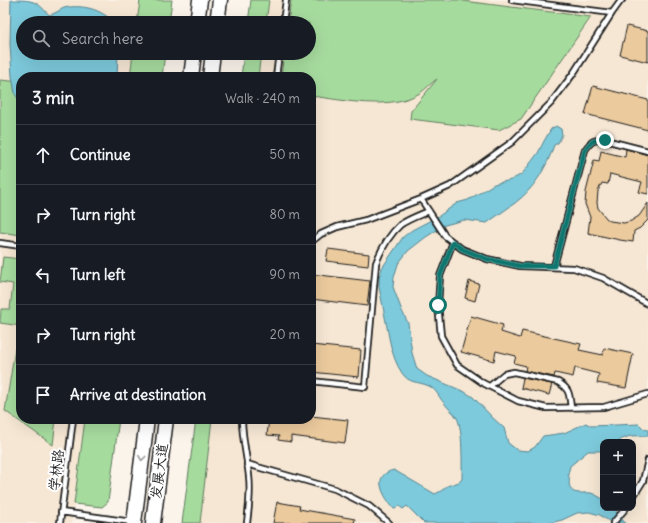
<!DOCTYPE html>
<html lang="en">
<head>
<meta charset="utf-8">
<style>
  :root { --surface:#171b24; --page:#20242c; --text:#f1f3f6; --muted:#9ea1a6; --line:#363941 }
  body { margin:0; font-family:Delius,"LXGW WenKai TC",sans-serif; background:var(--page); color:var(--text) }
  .controls { position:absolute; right:12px; bottom:12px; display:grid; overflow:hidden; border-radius:8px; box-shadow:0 4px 16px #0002 }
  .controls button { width:36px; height:36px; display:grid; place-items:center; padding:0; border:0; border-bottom:1px solid var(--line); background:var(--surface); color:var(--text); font:20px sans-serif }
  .stop { position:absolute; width:12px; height:12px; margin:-9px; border:3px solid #0f766e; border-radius:50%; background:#fff }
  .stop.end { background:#0f766e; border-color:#fff; box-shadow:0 1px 4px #0008 }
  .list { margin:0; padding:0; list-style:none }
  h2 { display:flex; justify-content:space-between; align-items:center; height:52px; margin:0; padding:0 16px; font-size:17px }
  h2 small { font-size:13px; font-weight:400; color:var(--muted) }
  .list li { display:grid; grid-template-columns:26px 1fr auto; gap:12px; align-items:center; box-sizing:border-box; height:60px; padding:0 16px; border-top:1px solid var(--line) }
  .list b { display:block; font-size:15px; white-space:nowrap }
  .list em { font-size:13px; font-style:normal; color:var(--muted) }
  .icon { flex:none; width:22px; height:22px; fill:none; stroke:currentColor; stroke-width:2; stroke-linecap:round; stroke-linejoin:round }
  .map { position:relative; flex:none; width:648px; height:523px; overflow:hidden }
  .search { position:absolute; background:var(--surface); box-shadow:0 4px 16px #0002; left:16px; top:16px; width:300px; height:44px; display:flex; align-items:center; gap:10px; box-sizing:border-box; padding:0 14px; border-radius:22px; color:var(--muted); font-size:15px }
  .panel { position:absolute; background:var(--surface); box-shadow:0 4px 16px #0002; left:16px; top:72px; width:300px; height:352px; border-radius:16px }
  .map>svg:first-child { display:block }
  .built { fill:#f6e7d4; fill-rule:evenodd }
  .green { fill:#a6db9e; stroke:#617c5d }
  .water { fill:#7dcadc; stroke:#56848f }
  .building { fill:#ebca9d; stroke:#1c1c1c }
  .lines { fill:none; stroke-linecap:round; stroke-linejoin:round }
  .lane-casing { stroke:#1c1c1c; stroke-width:8 }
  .primary-casing { stroke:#1c1c1c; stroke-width:17 }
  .lane { stroke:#fff; stroke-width:4.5 }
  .primary { stroke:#fff; stroke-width:14 }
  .oneway { stroke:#999 }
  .route { stroke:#0f766e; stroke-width:5 }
  .labels { text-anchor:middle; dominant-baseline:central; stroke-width:4; stroke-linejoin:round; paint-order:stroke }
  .street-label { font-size:14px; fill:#1c1c1c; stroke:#fff }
</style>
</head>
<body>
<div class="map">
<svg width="648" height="523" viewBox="0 0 648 523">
  <rect width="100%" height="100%" fill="#fbf4eb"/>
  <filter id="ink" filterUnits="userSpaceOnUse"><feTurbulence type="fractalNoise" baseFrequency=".025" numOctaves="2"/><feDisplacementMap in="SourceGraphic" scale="8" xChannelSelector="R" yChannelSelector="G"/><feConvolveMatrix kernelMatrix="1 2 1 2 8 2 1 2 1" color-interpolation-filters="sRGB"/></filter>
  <g filter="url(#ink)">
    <!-- built -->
    <path class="built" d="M0,0H136L139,4V7L137,23H23V53H133L130,77H21V419H85L72,523H0Z
      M269,0H648V523H200L212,419H311V77H258L261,53H309V23H266ZM603,442H633V508H603Z"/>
    <!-- green -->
    <path class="green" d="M140,0H172L169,23H137Z
      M251,0H269L266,23H248Z
      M291,0H462L463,1L591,17L521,119L499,130L410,119L411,111L437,79C431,83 426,89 420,93C390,111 344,100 311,96V77H281L284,53H309V23H288Z
      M133,53H165L162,77H130Z
      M244,53H261L258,77H241Z
      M0,80L21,82V235L0,232Z
      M3,257L21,259V326L0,323L1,309H10L13,284L0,282Z
      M15,349L21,350V419H56L53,445L5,411Z
      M85,419H119L108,502L102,507L74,504Z
      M196,419H212L200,523H182Z"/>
    <!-- water -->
    <path class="water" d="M11,0C32,0 36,0 49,15C55,14 59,10 64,8C82,4 102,9 114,23H23V53H118L117,77H21V103L15,94L12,76L10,44Z
      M556,126L561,129L562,135L558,143L554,145C547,167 534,189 515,203C506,210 496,216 487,223L464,220L445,225L426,237L408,251L398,264L394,277L393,287L402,311L408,323L412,353L417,369L427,376L465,392L473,397L493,418L504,428L508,443L517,450L528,451L535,447L543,436L564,433L586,423L591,426L639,424L644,429L648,430V436C637,436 627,434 618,442H603V451H588L570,466L568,474C571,481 568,482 570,487C572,496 585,492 591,493C595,494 599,497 603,499V508H614L625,523H612L600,515L589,512L577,513L562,520L550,523H424L407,506L403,509L399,506L395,509H394C384,497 370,475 394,470L435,494L441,491L447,486L459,482L462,479C462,465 463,429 457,418C454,412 448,409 445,404C439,398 437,390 429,386C418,381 409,384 402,373C391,357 389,336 385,317C383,307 381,297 379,287V277L382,268L403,237L412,230L439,216L457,203L468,200L494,184L511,180L522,174L538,153L544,141L551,129Z"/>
    <!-- building -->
    <path class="building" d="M627,26L648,31V62L620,55Z
      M593,86L648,100V130L585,114Z
      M626,149L648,155V194L639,192L642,182L610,174L608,184L602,183L598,191L597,203L598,208L606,218L610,221L624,223L631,221L639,216L648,203V220L640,228L634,231L633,242L620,240L588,233L590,217L585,204L586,192L594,160L599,161L601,151L625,157Z
      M328,249L369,254L368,266L326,261Z
      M311,274L370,281L367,306L311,299Z
      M469,281L479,284L475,301L465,298Z
      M471,316L503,325L501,332L520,338L522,331L581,344L579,350L603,355L604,348L633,354L626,388L597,383L599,374L575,368L573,377L555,373L554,377L525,371L526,366L514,363L516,356L496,351L494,361L461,352Z
      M311,345L361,350L359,377L311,372Z
      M523,378L552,384L549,395L521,388Z
      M311,416L348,420L345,443L291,436V442L278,440L279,436L267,435L269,419H311Z
      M277,502L300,506L299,509L355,519L354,523H273Z"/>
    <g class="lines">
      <defs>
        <path id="lane" d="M512,0L612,13
          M283,23L286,0
          M276,77L279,53
          M421,199L445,236L462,249L487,259L520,266L574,268L603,278L648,304
          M311,242L321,234L337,227L366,220L421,199L450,186L512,142L551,103L573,74L612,13L620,2L622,0
          M453,242L440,276L438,305L441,336L457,365L483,383L518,401L546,408L604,407L648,394
          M0,243L21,246
          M554,266L585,150C591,141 594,139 605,140L648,151
          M311,381L365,387L376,263C381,250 390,234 400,225C408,219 420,215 429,211
          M490,386L504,374L514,372L558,382C571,390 569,395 571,408
          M242,419C242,438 247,457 249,476C251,492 249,507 247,523
          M247,464L335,489L369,506L389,523
          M633,497L643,481L648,460
          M61,512L132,522
          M60,523L73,419
          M613,523L626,508"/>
        <path id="primary" d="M197,23L200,0
          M217,23L220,0
          M191,77L194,53
          M210,77L213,53
          M134,523L147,419
          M153,523L166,419"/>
      </defs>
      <!-- lane casing -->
      <use href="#lane" class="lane-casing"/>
      <!-- primary casing -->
      <use href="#primary" class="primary-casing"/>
      <!-- lane -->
      <use href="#lane" class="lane"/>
      <!-- primary -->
      <use href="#primary" class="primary"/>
    </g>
    <!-- one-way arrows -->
    <defs><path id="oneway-chevron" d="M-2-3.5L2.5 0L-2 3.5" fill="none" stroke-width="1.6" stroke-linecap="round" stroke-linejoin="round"/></defs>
    <use class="oneway" href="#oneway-chevron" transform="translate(142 458) rotate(97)"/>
  </g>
  <g class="lines" filter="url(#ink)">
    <!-- route -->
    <path class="route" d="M438,305L440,276L453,242L462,249L487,259L520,266H554L585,150C591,141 594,139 605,140"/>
  </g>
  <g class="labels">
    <!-- street labels -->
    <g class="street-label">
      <text transform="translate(56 470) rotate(-83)">学林路</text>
      <text transform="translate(159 471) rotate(-83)">发展大道</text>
    </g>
  </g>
</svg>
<div class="controls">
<button>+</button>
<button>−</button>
</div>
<div class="stop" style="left:438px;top:305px"></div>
<div class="stop end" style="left:605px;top:140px"></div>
<div class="search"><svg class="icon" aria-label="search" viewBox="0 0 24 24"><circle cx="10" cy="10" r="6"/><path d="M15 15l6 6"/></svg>Search here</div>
<section class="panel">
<h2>3 min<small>Walk · 240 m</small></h2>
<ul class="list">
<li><svg class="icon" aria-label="ahead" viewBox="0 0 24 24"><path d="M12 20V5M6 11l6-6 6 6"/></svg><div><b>Continue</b></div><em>50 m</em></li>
<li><svg class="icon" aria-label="right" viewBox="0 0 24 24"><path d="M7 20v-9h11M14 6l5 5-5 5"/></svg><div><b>Turn right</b></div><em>80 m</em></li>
<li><svg class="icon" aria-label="left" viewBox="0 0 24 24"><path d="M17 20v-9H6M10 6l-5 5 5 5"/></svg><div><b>Turn left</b></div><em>90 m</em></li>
<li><svg class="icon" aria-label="right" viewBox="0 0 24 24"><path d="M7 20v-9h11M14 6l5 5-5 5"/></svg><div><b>Turn right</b></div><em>20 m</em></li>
<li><svg class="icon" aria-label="arrive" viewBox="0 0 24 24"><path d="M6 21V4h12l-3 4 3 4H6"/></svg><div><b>Arrive at destination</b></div></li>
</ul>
</section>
</div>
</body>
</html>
